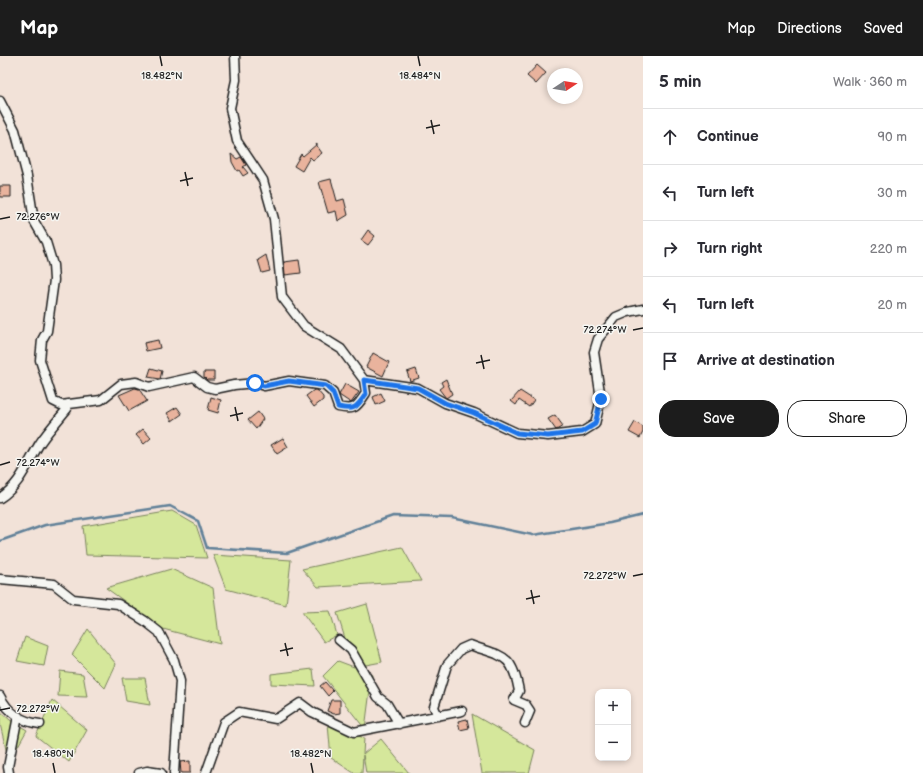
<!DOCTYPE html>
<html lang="en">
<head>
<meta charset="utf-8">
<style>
  :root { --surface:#fff; --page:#f2f2f3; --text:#2b2b33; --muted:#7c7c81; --line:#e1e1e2; --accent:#1c1c1c }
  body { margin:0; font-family:"Balsamiq Sans",sans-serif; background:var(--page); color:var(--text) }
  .controls { position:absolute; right:12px; bottom:12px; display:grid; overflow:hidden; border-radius:8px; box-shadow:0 2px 6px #0003 }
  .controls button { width:36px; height:36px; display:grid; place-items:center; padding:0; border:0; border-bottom:1px solid var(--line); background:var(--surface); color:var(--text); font:20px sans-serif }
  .compass { position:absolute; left:547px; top:12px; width:36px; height:36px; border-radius:50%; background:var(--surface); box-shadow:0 2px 6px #0003; rotate:78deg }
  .stop { position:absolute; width:12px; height:12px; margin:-9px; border:3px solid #1a73e8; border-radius:50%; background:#fff }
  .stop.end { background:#1a73e8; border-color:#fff; box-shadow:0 1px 4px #0008 }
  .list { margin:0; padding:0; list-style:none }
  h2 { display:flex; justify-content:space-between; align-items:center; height:52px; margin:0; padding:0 16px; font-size:17px }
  h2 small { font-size:13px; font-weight:400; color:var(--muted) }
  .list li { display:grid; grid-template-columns:26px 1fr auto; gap:12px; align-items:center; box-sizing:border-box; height:56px; padding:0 16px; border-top:1px solid var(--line) }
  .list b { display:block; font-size:15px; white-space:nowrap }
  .list em { font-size:13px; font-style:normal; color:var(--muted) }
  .actions { display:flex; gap:8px; padding:12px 16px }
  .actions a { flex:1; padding:9px 0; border:1px solid var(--accent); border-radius:16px; text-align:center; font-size:14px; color:var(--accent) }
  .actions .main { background:var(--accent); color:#fff }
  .icon { flex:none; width:22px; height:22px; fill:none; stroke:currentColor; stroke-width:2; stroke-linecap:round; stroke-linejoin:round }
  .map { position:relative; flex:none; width:643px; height:717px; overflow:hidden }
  header { display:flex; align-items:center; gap:24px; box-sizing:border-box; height:56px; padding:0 20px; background:var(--accent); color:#fff }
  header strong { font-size:19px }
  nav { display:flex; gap:22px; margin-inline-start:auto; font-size:14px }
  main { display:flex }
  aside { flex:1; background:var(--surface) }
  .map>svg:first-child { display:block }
  .green { fill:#d5e79b; stroke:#78825c }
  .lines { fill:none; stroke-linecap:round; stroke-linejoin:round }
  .stream { stroke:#608098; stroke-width:2.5 }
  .building { fill:#e9b39d; stroke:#1c1c1c }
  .minor-casing { stroke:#1c1c1c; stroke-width:11 }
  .minor { stroke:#f6f6f2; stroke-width:8 }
  .route { stroke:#1a73e8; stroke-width:5 }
  .ticks { fill:none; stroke:#1c1c1c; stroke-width:1.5 }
  .ticks-label { font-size:10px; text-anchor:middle; fill:#1c1c1c; stroke:#f6f6f2; stroke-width:3; stroke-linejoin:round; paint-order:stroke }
</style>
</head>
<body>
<header>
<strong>Map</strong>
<nav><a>Map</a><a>Directions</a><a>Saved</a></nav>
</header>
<main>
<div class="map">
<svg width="643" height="717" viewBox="0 0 643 717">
  <rect width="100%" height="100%" fill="#f2e2d8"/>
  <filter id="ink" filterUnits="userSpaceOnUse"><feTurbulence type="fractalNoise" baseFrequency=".025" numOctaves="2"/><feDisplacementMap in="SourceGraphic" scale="8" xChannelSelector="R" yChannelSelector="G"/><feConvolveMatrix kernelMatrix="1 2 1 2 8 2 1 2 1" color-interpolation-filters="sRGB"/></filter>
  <g filter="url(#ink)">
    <!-- green -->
    <path class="green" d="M172,455L196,469L207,502L86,499L83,470Z
      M402,491L421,525L318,531L302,513Z
      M213,499L291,504L286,549L226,533Z
      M171,513L213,532L220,588L163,573L106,532Z
      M367,548L382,606L355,611L372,619L365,673L323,620L338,605L354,611L337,557Z
      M330,555L337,579L324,586L302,556Z
      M88,573L116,608L105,632L72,599Z
      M25,581L48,590L44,610L17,605Z
      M313,613L315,630L271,628V618Z
      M60,615L83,618L87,641L58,640Z
      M122,622H145L150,649L126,645Z
      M52,644L87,674L69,706L36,680Z
      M0,655L10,664L27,674L9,706L0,668Z
      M472,658L535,694L529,717H482Z
      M328,668L364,682L363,698L381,683L409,717H366L363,699L362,717H354L331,702Z"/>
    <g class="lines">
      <!-- stream -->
      <path class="stream" d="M0,485L45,469L170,450L198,465L207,492L287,497L393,460L452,462L533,479L610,467L643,459"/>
    </g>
    <!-- building -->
    <path class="building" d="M537,9L546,17L536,28L527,20Z
      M317,88V90L322,97L313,104L310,101L302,115L294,110L301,98L303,100Z
      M231,98L237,103L241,101L246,109L243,111L248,117L243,120L239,114L237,115L232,106Z
      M331,123L337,145L344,143L348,159L338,165L336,155L328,157L319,126Z
      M0,130H11V141H0Z
      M368,174L375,180L368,189L361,184Z
      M266,199L270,215L262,217L258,204Z
      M299,204L301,217L285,219L284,206Z
      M158,284L160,292L146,295L144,287Z
      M373,297L389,306L383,320L366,311Z
      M151,312L162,315L160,323L148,321Z
      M416,313L419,322L410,325L407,316Z
      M204,316H214V324H207L204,321Z
      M446,323L452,338L446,342L439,333L443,330L441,326Z
      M345,328L359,336L351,347L339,339Z
      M135,332L139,333L147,345L129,355L119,339Z
      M314,334H317L323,341V344L314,351L306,340Z
      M520,335L534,344L529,351L519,344L516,349L511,345Z
      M381,337L385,345L376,349L373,341Z
      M211,341L221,344L218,357L208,354Z
      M177,351L182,358L172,365L167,357Z
      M258,356L263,363L256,373L248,364Z
      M555,359L563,370L558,373L556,374L548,363Z
      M635,366L643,371V376L640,382L629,376Z
      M143,373L151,382L144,388L136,379Z
      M283,382L288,391L277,398L271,389Z
      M325,626L333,635L328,640L320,630Z
      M331,644H340V657L334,658L327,655Z
      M467,663L469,672L460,674L458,665Z
      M190,705V717H181L180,706Z"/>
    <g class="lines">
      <defs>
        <path id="minor" d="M235,0L236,24L230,52L237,85L263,124L274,163L282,241L304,270L341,293L364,324L418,332L445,347L474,357L517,377L548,380L582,376L595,368L601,343L594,296L598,283L616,261L628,256L643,253
          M0,45L15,74L27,120L34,165L46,186L53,209L54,224L47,275L42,284L40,304L53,345L61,349L101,344L121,328L136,326L149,331L194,321L207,331L215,333L234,329L255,327L264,330L289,325L325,330L333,337L338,351C355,355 357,351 366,337L364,324
          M0,442C21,428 27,408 40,387C48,375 58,364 67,353L68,348
          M0,523L54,528L73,543L118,548L145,565L159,576L174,604L180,625L174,717
          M339,584L351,594L378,641L387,648L399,668
          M0,640C8,657 23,666 40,668
          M438,660L434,651L447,609L461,593L470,589C503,601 512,597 519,635L514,644L526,649L530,655L525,667
          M9,717L8,711L18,660
          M139,717L147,715L161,717
          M206,717L224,666L239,656L276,663L300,647L312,656L354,676L462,655"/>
      </defs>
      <!-- minor casing -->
      <use href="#minor" class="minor-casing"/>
      <!-- minor -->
      <use href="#minor" class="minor"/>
    </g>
  </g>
  <g class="lines" filter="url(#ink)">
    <!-- route -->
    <path class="route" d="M255,327L264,330L289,325L326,330L333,337L338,351C355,355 357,351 366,338L364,324L418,332L445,347L474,357L517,377L548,380L582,376L595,368L601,343"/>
  </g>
  <!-- ticks -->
  <path class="ticks" d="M160,0L162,10M418,0L420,10M431,64L434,78M426,72L440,69M185,116L188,130M180,125L193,122M0,163L10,161M633,274L643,272M481,299L484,313M476,307L490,304M235,351L238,365M230,360L243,357M0,409L10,406M633,520L643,518M531,534L534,548M526,543L540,540M285,587L288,600M280,595L293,592M0,654L10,652M53,707L55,717M311,707L313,717"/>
  <g class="ticks-label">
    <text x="162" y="23">18.482°N</text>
    <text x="420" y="23">18.484°N</text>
    <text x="38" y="164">72.276°W</text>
    <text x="605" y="277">72.274°W</text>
    <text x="38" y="410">72.274°W</text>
    <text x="605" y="523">72.272°W</text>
    <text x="38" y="656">72.272°W</text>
    <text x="53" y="701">18.480°N</text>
    <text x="311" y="701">18.482°N</text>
  </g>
</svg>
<div class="controls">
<button>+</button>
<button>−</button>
</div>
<svg class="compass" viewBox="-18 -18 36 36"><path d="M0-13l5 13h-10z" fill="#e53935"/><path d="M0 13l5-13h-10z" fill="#7c7c81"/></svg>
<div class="stop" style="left:255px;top:327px"></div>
<div class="stop end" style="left:601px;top:343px"></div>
</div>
<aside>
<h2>5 min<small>Walk · 360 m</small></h2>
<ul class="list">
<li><svg class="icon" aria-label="ahead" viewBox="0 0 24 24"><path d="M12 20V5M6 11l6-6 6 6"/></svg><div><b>Continue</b></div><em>90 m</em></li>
<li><svg class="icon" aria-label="left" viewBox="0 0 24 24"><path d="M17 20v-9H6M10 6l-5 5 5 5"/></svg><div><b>Turn left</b></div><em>30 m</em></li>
<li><svg class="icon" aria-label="right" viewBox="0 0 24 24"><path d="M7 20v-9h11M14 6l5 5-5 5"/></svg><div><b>Turn right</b></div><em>220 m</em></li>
<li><svg class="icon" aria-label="left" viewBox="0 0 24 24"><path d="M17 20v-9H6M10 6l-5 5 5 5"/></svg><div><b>Turn left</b></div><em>20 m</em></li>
<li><svg class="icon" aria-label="arrive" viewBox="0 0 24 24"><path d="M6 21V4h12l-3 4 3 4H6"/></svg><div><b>Arrive at destination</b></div></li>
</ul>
<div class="actions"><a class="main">Save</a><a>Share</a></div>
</aside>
</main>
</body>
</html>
